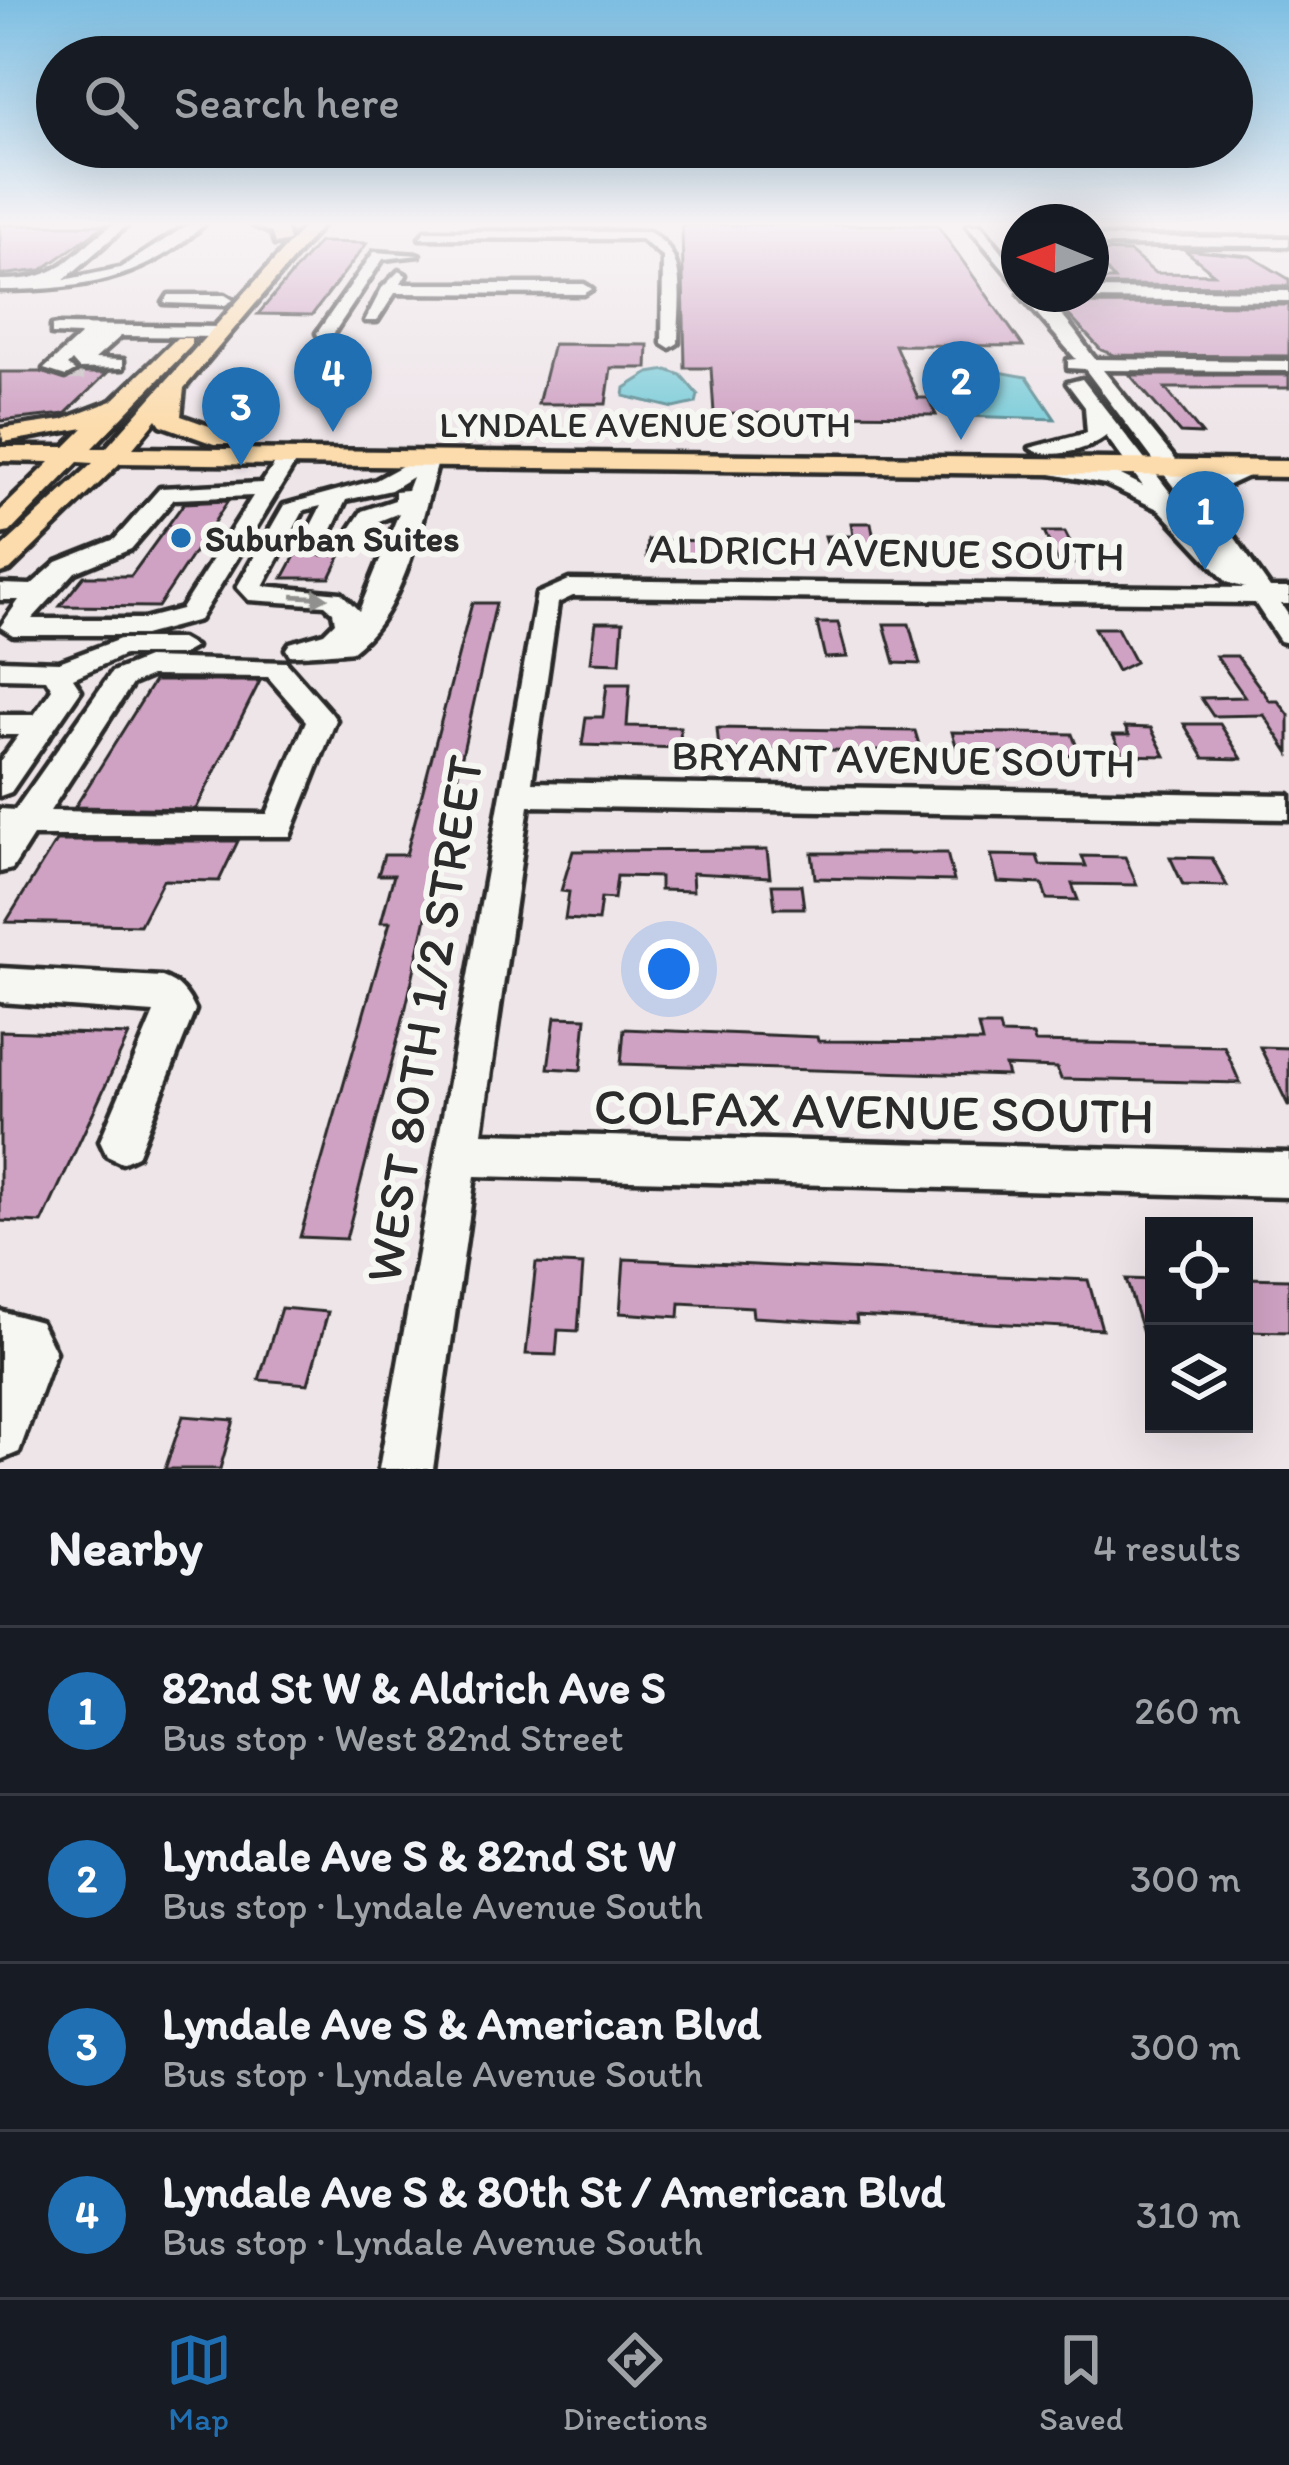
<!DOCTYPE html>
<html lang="en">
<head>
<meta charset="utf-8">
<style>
  :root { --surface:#171b24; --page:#242831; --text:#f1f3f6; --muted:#9ea1a6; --line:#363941; --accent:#1f6fb2 }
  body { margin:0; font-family:Itim,sans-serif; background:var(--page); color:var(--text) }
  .controls { position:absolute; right:36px; bottom:36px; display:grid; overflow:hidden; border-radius:0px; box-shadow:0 12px 48px #0002 }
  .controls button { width:108px; height:108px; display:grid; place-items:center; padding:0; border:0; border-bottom:3px solid var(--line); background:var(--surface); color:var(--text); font:60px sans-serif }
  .compass { position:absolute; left:1001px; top:204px; width:108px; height:108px; border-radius:50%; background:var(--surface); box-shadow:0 12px 48px #0002; rotate:271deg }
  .you { position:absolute; left:669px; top:969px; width:42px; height:42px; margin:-30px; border:9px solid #fff; border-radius:50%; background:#1a73e8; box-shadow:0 0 0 18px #1a73e833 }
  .badge { display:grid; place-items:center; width:78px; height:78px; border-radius:50%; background:var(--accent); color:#fff; font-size:39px; font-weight:700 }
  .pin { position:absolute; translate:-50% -99px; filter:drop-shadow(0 3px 6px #0008) }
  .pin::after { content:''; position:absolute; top:63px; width:42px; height:36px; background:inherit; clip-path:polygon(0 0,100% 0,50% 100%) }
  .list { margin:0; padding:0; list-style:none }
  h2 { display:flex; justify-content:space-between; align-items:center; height:156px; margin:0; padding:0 48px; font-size:51px }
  h2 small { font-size:39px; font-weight:400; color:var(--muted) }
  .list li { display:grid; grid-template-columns:78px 1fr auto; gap:36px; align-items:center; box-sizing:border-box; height:168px; padding:0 48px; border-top:3px solid var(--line) }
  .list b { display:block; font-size:45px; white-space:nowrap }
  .list p { margin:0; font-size:39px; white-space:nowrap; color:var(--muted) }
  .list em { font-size:39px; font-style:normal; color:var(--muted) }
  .icon { flex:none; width:66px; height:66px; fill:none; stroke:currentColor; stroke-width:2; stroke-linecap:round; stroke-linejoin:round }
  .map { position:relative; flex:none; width:1289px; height:1469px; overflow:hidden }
  .search { position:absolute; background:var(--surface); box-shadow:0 12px 48px #0002; left:36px; right:36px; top:36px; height:132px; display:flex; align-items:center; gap:30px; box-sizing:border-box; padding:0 42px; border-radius:66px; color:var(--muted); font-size:45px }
  .sheet { height:828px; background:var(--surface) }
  nav { display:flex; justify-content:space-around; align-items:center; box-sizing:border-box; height:168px; border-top:3px solid var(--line); background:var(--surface); font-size:33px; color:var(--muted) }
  nav a { display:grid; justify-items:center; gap:6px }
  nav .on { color:var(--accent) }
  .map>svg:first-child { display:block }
  .water { fill:#7dcdd9; stroke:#5c8c93; stroke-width:3 }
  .building { fill:#cfa2c3; stroke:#2b2b2b; stroke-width:3 }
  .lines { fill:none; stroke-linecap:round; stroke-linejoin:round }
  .minor-tunnel { stroke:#c7c0c3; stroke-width:18; stroke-dasharray:18 9; stroke-linecap:butt }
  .minor-casing { stroke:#2b2b2b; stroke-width:9 }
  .major-casing { stroke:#2b2b2b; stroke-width:9 }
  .minor { fill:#f6f6f2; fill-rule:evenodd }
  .major { fill:#fcdcac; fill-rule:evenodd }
  .oneway { fill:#90908e }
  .poi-dot { fill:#1f6fb2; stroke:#f6f6f2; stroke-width:4.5 }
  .labels { text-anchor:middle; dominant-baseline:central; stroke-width:12; stroke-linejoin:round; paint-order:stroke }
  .far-street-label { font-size:36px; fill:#2b2b2b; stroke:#f6f6f2 }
  .far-poi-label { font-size:36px; font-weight:bold; fill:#2b2b2b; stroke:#f6f6f2; text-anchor:start }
  .street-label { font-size:42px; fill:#2b2b2b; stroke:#f6f6f2 }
  .near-street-label { font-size:51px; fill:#2b2b2b; stroke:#f6f6f2 }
</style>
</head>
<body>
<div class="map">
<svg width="1289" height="1469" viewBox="0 0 1289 1469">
  <rect width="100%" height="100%" fill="#eee5e9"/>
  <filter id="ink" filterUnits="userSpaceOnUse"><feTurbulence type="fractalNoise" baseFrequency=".00833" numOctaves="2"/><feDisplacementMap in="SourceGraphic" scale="24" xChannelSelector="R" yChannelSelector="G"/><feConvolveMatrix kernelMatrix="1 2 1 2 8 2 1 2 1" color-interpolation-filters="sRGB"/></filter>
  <g filter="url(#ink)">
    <!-- water -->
    <path class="water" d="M667,370L681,375L698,395L696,403L674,408L624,396L625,388L649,373Z
      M988,370L1027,377L1055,419L963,416L946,385H996Z"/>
    <!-- building -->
    <path class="building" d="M0,225H105L42,270L0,275Z
      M682,225H937L1023,346L895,345L918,398H928L936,415L714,413L711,368H685Z
      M319,242L367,243L312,315L258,314Z
      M1185,250L1250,256L1289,279V286L1091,285V280H1114L1091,251L1130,252L1155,273L1214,274Z
      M1091,304L1289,305V356L1114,355L1101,350L1063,309Z
      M553,344L648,345L647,368H611L606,404H538Z
      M0,372H41L65,380L79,373H107L65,414L0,421Z
      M1130,375H1289V388H1165L1202,434L1180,433Z
      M228,501L158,607L60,606L84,576H131L184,503Z
      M851,523H871L878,560L832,559L825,536H853Z
      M1044,532H1065L1081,564H1059Z
      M648,540L724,541L725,558L647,557Z
      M296,554L321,555H341L330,578H283Z
      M472,603H496L406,1007L346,1239L300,1237L390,922H381L394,875H378L384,855H406Z
      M596,622H623L620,663L591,662Z
      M817,623H838L847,657L825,658Z
      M884,624H909L920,664L895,663Z
      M1094,628H1117L1135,662L1117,671Z
      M1216,656H1237L1270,701H1278L1289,715V753L1264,715L1213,716L1201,698L1245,697Z
      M154,681H260L196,809L75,807Z
      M607,684H630L627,726L680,727L681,748L582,745L586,717H603Z
      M1184,724H1220L1242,759L1204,758Z
      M1125,727L1151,728L1165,756L1123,755L1113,735H1129Z
      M717,728L915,731L921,751L719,749Z
      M952,732L1072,734L1080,755L958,752Z
      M56,841H238L219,881L163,880L140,925L6,922Z
      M767,850L770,877L692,873L693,891L660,890V877L617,876L614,899L601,898L598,921L565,919L569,892L561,891L573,851Z
      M812,853H947L954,881L815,878Z
      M991,855L1037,856L1040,865L1086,866L1082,856L1125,857L1137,885L1072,884L1078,900L1047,899L1042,884L998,882Z
      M1170,857L1212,858L1227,886L1183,885Z
      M772,885H801L804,908H775Z
      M555,1017L586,1018L581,1070L548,1068Z
      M978,1026H999L1001,1034L1033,1035L1035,1042L1224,1046L1240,1083L1061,1079L1057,1068L1005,1066L1008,1076L621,1064L624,1029L817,1037L818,1041L982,1042Z
      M0,1031L129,1035L42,1223L0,1221Z
      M1260,1047L1289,1048V1107Z
      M624,1259L1088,1280L1102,1329L856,1316L857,1323L753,1317L752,1307L680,1303L679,1317L620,1313Z
      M536,1263L583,1265L578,1331L558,1330L556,1355L526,1354Z
      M1244,1278L1289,1279V1332L1244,1331Z
      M1126,1279L1154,1280V1355L1150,1356Z
      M281,1308L328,1312L308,1384L259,1380Z
      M183,1416L234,1420L220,1469H165Z"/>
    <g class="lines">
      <!-- minor-tunnel -->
      <path class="minor-tunnel" d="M66,371H85"/>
      <defs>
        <path id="minor" d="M112,225H127L64,280L120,268L188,225H203C144,281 78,290 0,290V280C61,281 67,257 112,225Z
          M967,225H981L1019,273V287Z
          M425,231L649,232C690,254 678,302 678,343L670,348L662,343L663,257L641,239L420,238Z
          M1091,237L1289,238V246L1091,245Z
          M374,252L419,255L383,259L331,337H319L317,333Z
          M399,271L406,275L401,284H584L592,289L584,294L395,293L377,321H365L382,288Z
          M1091,289L1289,291V301L1083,299L1075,294H1091Z
          M1020,294C1055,294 1075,334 1095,359L1289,361V371L1103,370L1200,490L1203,479L1248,465L1259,471L1222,488L1219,515L1270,588H1289V604H1281L1289,616V643L1280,641L1255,603L573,596L558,603L532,782L1289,795V819L529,806L482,1133L1289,1153V1197L475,1176L433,1469H379L537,594L569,580L1245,588L1227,582L1160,510L1105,484L1046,473V465L1053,463L1119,474L1143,486L1106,436C1089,450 1048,461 1030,448L1087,433L1085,407L1067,383L1082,379L1180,505L1212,538L1085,369L1068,368V360L1076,359Z
          M169,295H225L233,300L225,305L164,303Z
          M58,325L220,327L228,332L220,337L121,336L95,359L123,360V368L79,369L72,361L67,366L75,371L66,376L44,369L81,335L52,334V326Z
          M289,451L299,457L199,620L144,635H13L0,627L19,600H0V584L31,585L57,562L115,539L160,488L262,483L282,453ZM253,496L181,609L143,619H32L75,572L131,549L174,499Z
          M422,455L439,459C420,520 406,612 352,651C347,652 295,656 290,655L286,649L290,643L324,633L335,622L333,612L325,605L249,600L237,587L284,505L376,480ZM412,477L407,490L395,491V500L362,511L346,535L329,536L346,500L391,490ZM321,506L304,539L321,551L362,547L379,521L399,513L359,611L341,593L263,586L304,510Z
          M120,639H181L195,647L181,655H124L73,678L81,690L11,792L0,796V761L19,735H0V715H34L52,689L46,679L0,678V660L59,662Z
          M147,658L286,662L331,713L336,720L290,836H33L12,869L0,872V809L15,810L112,672ZM151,676L268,677L306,721L267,814L50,811L132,684Z
          M0,968L162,977C179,983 187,993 195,1010L137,1156L122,1163L107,1156L100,1141L154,1013L0,1002Z
          M0,1311L40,1322L55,1352L19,1452L0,1460Z"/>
        <path id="major" d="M253,225L285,227L289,241L275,244L272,233Z
          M306,225H322L184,388L181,416L232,434V444H214L161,425L157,419L133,448L1289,461V477L120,463L10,570L0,573V549L93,463L78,462L10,532L0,534V511L50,462L0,461V447H65L84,428L4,442L0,429L62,420L112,401L177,338H191V346L92,448H106Z"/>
      </defs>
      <!-- minor casing -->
      <use href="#minor" class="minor-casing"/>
      <!-- major casing -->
      <use href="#major" class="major-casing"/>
      <!-- minor -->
      <use href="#minor" class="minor"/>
      <!-- major -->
      <use href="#major" class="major"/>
    </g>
    <!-- one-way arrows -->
    <defs><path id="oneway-solid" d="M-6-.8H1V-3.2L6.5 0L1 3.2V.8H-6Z" transform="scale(3)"/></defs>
    <use class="oneway" href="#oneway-solid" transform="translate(310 597) rotate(3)"/>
  </g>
  <!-- sky -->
  <linearGradient id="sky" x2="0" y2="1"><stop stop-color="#7dbee2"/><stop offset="0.52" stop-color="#f7f3f5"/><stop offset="1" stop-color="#f7f3f5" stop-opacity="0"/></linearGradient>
  <rect width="1289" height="430" fill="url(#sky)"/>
  <!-- markers -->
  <circle class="poi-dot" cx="181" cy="538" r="12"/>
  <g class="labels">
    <!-- far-street labels -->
    <g class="far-street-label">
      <text x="645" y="424">LYNDALE AVENUE SOUTH</text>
    </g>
    <!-- far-poi labels -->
    <g class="far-poi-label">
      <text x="205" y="538">Suburban Suites</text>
    </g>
    <!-- street labels -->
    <g class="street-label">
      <text transform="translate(887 552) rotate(1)">ALDRICH AVENUE SOUTH</text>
      <text transform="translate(903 759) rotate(1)">BRYANT AVENUE SOUTH</text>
    </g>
    <!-- near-street labels -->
    <g class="near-street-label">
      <text transform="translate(424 1019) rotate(-81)">WEST 80TH 1/2 STREET</text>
      <text transform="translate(874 1111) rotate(1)">COLFAX AVENUE SOUTH</text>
    </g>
  </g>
</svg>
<div class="controls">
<button><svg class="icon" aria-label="locate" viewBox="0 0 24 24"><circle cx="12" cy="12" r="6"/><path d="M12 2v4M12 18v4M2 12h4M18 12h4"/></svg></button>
<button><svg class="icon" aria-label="layers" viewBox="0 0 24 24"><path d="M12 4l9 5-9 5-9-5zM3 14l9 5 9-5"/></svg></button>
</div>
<svg class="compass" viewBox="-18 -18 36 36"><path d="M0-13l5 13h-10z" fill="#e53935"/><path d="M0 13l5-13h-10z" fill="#9ea1a6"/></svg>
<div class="you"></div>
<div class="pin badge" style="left:1205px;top:570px">1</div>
<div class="pin badge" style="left:961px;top:440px">2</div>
<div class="pin badge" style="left:241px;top:466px">3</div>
<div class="pin badge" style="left:333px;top:432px">4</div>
<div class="search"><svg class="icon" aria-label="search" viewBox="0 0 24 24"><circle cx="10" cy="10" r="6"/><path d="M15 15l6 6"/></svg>Search here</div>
</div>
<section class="sheet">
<h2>Nearby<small>4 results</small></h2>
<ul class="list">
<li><span class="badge">1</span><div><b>82nd St W &amp; Aldrich Ave S</b><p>Bus stop · West 82nd Street</p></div><em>260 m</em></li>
<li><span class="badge">2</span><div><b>Lyndale Ave S &amp; 82nd St W</b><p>Bus stop · Lyndale Avenue South</p></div><em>300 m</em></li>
<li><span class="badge">3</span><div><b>Lyndale Ave S &amp; American Blvd</b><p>Bus stop · Lyndale Avenue South</p></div><em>300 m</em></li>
<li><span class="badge">4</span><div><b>Lyndale Ave S &amp; 80th St / American Blvd</b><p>Bus stop · Lyndale Avenue South</p></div><em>310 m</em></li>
</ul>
</section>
<nav>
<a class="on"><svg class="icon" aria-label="map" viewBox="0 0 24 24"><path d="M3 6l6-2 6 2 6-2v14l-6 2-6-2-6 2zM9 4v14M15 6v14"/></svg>Map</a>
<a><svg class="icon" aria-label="directions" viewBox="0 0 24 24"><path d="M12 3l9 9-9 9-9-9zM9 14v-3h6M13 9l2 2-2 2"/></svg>Directions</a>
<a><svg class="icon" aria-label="saved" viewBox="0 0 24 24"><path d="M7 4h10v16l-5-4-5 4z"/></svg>Saved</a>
</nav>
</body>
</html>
